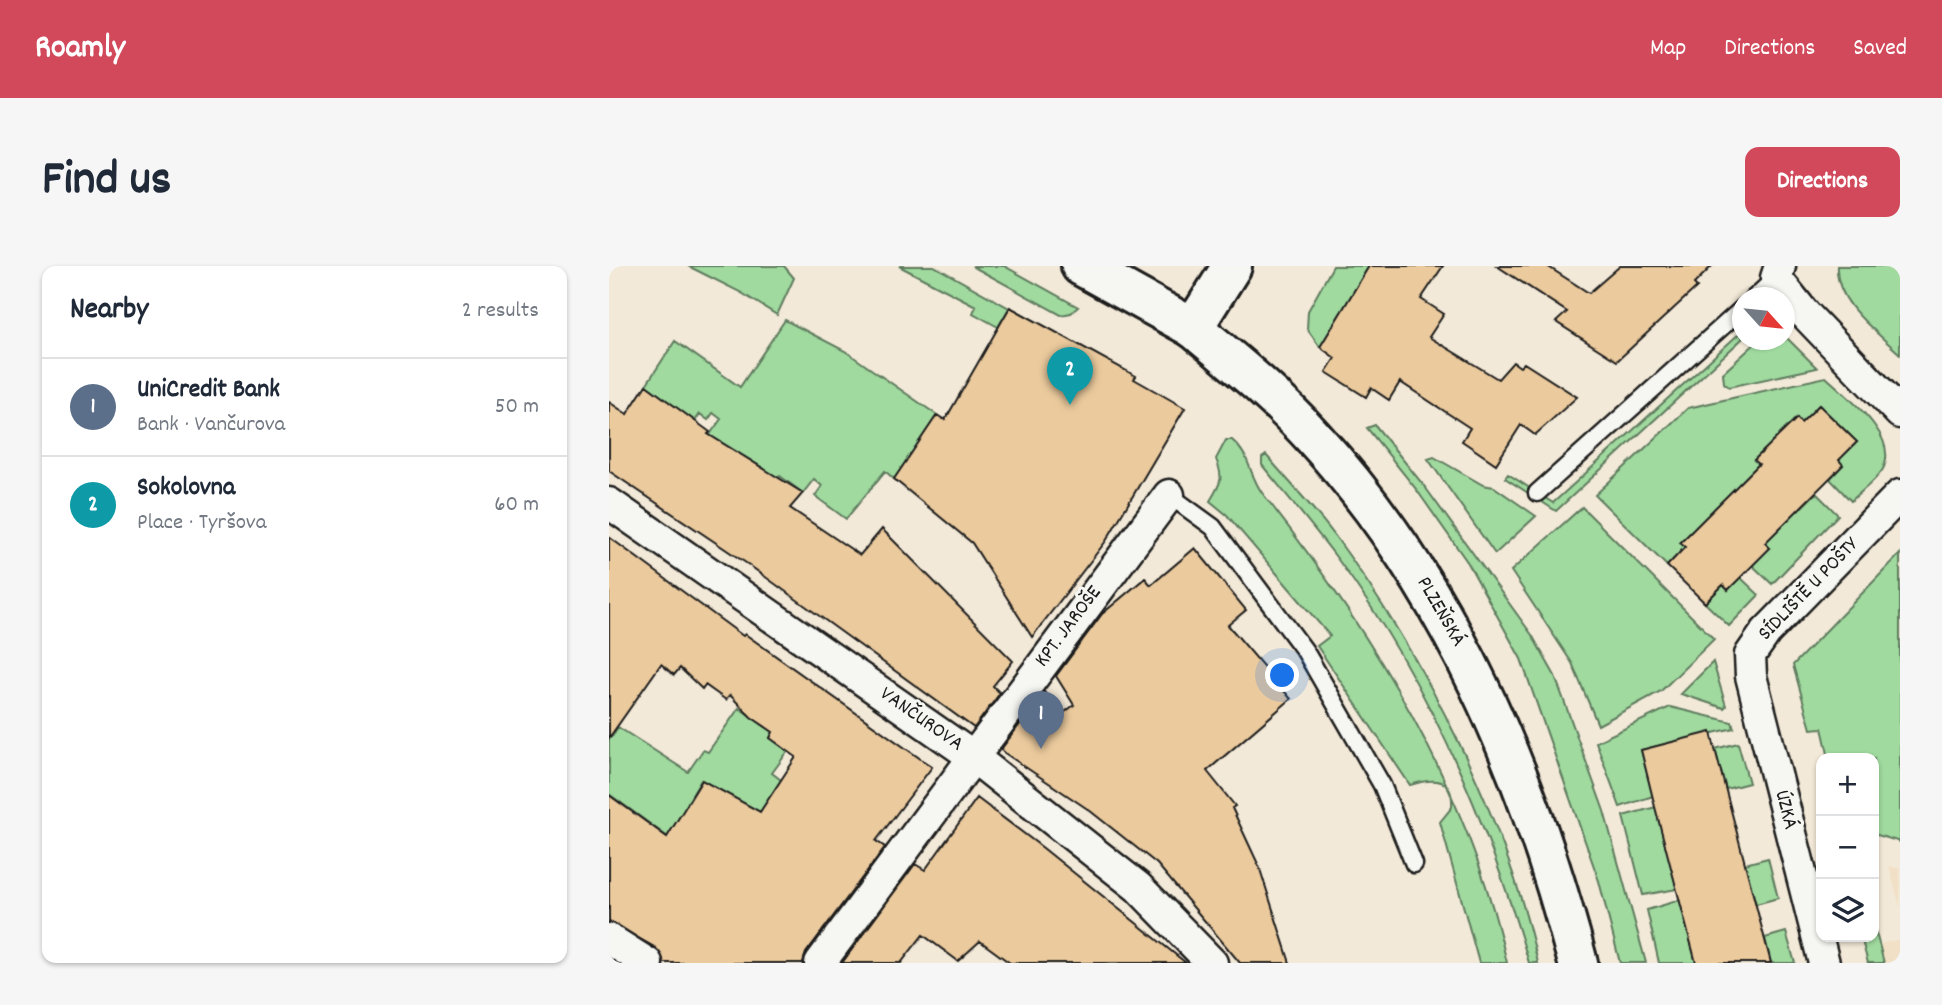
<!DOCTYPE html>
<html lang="en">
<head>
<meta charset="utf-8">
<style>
  :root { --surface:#fff; --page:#f6f6f7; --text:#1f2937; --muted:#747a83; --line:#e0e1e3; --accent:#d1495b }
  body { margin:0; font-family:Dekko,sans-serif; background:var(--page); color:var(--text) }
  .controls { position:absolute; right:21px; bottom:21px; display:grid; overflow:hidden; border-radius:14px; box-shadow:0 2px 5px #0004 }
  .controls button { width:63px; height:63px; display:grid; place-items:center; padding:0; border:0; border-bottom:2px solid var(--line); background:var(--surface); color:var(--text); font:35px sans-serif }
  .compass { position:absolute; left:1123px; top:21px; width:63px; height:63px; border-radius:50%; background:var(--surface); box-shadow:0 2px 5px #0004; rotate:117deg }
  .you { position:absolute; left:674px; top:410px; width:24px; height:24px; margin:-18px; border:5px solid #fff; border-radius:50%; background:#1a73e8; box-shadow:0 0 0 10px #1a73e833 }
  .badge { display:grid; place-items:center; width:46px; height:46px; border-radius:50%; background:var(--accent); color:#fff; font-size:23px; font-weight:700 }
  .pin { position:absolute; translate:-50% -58px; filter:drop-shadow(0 2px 4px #0008) }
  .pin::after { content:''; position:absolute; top:37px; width:24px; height:21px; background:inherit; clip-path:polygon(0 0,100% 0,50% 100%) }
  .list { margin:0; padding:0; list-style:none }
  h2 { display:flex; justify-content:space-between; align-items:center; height:91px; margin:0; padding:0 28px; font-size:30px }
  h2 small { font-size:23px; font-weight:400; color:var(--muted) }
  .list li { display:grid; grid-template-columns:46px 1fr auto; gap:21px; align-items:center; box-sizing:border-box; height:98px; padding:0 28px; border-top:2px solid var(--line) }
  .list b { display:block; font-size:26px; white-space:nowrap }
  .list p { margin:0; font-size:23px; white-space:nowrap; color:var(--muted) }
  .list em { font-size:23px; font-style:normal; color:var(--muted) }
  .icon { flex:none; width:38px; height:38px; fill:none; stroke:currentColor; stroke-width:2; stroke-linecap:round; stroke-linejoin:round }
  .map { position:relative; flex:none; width:1291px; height:697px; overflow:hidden; border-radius:14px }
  header { display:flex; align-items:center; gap:42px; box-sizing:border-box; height:98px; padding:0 35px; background:var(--accent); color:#fff }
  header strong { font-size:33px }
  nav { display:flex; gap:38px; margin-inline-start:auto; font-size:24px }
  .intro { display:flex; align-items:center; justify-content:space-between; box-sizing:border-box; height:168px; padding:0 42px }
  h1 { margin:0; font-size:49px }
  .button { padding:18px 32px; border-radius:14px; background:var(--accent); color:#fff; font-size:24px; font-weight:700 }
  main { display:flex; gap:42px; padding:0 42px }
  aside { flex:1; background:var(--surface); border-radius:14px; box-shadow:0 2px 5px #0004 }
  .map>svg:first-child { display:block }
  .built { fill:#f1e0c6 }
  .green { fill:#a0da9f; stroke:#5e7b5e; stroke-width:2 }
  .building { fill:#ebca9d; stroke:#1c1c1c; stroke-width:2 }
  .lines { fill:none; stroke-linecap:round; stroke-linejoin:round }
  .lane-casing { stroke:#1c1c1c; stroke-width:21 }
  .street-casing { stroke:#1c1c1c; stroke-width:35 }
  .secondary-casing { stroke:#1c1c1c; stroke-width:44 }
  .primary-casing { stroke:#1c1c1c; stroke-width:44 }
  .lane { stroke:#f6f6f2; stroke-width:16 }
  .street { stroke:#f6f6f2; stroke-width:30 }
  .secondary { stroke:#f6f6f2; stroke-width:38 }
  .primary { stroke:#f6f6f2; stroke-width:38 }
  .labels { text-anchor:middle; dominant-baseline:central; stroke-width:6; stroke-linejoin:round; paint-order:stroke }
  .street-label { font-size:21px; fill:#1c1c1c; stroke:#f6f6f2 }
</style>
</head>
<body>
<header>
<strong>Roamly</strong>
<nav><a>Map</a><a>Directions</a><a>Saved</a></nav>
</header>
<div class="intro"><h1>Find us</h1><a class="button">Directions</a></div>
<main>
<aside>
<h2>Nearby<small>2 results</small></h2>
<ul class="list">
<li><span class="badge" style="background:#5c6f8a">1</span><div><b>UniCredit Bank</b><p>Bank · Vančurova</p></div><em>50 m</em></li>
<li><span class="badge" style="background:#0f9aa8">2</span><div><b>Sokolovna</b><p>Place · Tyršova</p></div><em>60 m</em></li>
</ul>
</aside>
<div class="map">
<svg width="1291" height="697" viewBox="0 0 1291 697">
  <rect width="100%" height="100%" fill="#f3e9d8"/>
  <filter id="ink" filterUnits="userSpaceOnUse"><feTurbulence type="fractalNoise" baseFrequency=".0143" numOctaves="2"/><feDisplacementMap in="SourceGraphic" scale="14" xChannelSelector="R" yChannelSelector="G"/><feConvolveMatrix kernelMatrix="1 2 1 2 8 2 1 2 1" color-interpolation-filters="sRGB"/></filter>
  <g filter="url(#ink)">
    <!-- built -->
    <path class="built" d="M1280,600L1291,603V641Z
      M1291,673V697H1275L1270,678Z"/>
    <!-- green -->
    <path class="green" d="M79,0H175L185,12L168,49L131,26Z
      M290,0H325L400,42L389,61L364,47L367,40Z
      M363,0H395L469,41L462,47L452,49Z
      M724,0H760L711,81L698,63L699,45Z
      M1228,0H1291V88C1267,65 1226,37 1228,0Z
      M176,54L236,85L328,149L285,213L276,205L237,253L206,230L213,220L205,213L194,227L171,210L169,214L97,174L112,153L104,147L99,154L91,148L86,155L37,119L66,75L131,121Z
      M1133,65V73L947,245L896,212L899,208L944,237Z
      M1176,70L1208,102L1120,121L1115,117L1114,107L1150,74H1176Z
      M1217,111C1238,131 1291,170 1274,203C1267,215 1252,225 1242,235L1221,213L1234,199L1230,194L1248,176L1210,139L1192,157L1187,152L1146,194L1150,198L1132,216L1136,221L1113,235L1072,276L1076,281L1058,300L986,229L1079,142Z
      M766,159L816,221L923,369L946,410L995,545L1037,697H1011L990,615L912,393L859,297L807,223L758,162Z
      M617,174H623C642,190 640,210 654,228C764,368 859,521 898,697H870L831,556L843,541C845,510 823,512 801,519L708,380L721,370L618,249L601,235C612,217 615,213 607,193Z
      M657,189C680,216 705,242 726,270C814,390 897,551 929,697H920C878,553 817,411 727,291C703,259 678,230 653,199V192Z
      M825,191L874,219L885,221L927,250L886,288L819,193Z
      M1207,227L1229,249L1163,318L1143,299L1156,277L1188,237L1193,241Z
      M973,241L1105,373L1052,425L989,459L963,397L902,305Z
      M1291,288V576L1265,568V492H1220L1213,462L1202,463L1184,399Z
      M1131,311L1150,329L1120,360L1096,337L1114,319L1119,324Z
      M1104,396L1117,440L1115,442L1072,428Z
      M1061,441L1123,456L1125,462L1032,484L1044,530L1011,541L987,476Z
      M130,442L164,466L161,472L179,485L163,507L172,514L151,546L92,514L79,536L125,566L78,585L0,528V468L3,470L9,461L79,506L94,484L99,486Z
      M1129,477L1140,517L1117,523L1106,483Z
      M1047,541L1068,623L1034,629L1014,550Z
      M1159,592L1169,632L1147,638L1136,598Z
      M1071,634L1087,697H1050L1038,644Z
      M1265,659L1275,697H1259L1252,671H1265Z
      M1177,666L1186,697H1162L1156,672Z"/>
    <!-- building -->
    <path class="building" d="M760,0H834L812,33L835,48L820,71L889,113L904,96L911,101L915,97L968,131L926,169L912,159L887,198L853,175L861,162L791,116L780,134L762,122L757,131L717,106L726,92L711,81Z
      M888,0H938L980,27L1011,0H1103L1085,18L1088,21L1008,95L947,56L958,46Z
      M401,41L527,110L525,113L576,142L497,275L423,371L363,277L285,213L328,149L336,154Z
      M37,119L101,166L99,168L194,227L181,242L251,289L273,263L404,395L384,420L391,427L365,462L140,299L0,205V136L18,148Z
      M1210,139L1248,176L1230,194L1234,199L1156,277L1161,282L1119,324L1114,319L1096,337L1058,300L1076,281L1071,277L1150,198L1145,194L1188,152L1192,157Z
      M0,271L134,370L136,368L323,501L267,575L276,581L197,687L194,697H55L47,682L0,656V529L58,571L93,514L151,546L187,491L161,472L164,466L142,451L121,429L117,434L96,419L93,423L71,402L65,409L52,398L0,472Z
      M586,282L637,344L619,359L682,433L598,505L626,540L623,542L650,600L681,697H631L548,598L480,544L394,486L393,482L435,426L456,446L465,439L447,410L493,348L536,312L542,319Z
      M1102,466L1106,483L1162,697H1087L1046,541L1032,484Z
      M368,532L434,582L577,697H401L371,675L349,695L314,669L292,697H233L306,598L316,604Z"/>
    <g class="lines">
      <defs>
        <path id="lane" d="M1145,32L1167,12
          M928,227L1134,42
          M560,229L604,261L696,385L773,519L805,598"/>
        <path id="street" d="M1171,0L1167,12L1195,47L1291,147
          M0,237L363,490L529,621L603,697
          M0,673L38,697
          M211,697L560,229
          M1215,697L1142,410L1141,389L1157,366L1291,229"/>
        <path id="secondary" d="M584,62C626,97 668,131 705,172C840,319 919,506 969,697"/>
        <path id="primary" d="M472,0L584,62L623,0"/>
      </defs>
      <!-- lane casing -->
      <use href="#lane" class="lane-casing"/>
      <!-- street casing -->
      <use href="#street" class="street-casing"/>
      <!-- secondary casing -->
      <use href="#secondary" class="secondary-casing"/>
      <!-- primary casing -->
      <use href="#primary" class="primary-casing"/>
      <!-- lane -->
      <use href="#lane" class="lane"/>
      <!-- street -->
      <use href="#street" class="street"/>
      <!-- secondary -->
      <use href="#secondary" class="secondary"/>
      <!-- primary -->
      <use href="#primary" class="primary"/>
    </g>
  </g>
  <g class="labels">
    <!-- street labels -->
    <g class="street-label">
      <text transform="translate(1200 324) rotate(-46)">SÍDLIŠTĚ U POŠTY</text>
      <text transform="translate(831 346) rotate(60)">PLZEŇSKÁ</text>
      <text transform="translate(460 361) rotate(-53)">KPT. JAROŠE</text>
      <text transform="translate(312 454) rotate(35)">VANČUROVA</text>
      <text transform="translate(1176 544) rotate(76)">ÚZKÁ</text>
    </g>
  </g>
</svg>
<div class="controls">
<button>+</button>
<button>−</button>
<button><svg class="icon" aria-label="layers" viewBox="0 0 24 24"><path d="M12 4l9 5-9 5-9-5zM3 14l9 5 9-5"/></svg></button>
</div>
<svg class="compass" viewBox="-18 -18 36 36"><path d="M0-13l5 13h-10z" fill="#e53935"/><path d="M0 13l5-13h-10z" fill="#747a83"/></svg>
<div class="you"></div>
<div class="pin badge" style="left:432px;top:483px;background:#5c6f8a">1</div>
<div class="pin badge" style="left:461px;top:139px;background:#0f9aa8">2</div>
</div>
</main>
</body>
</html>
